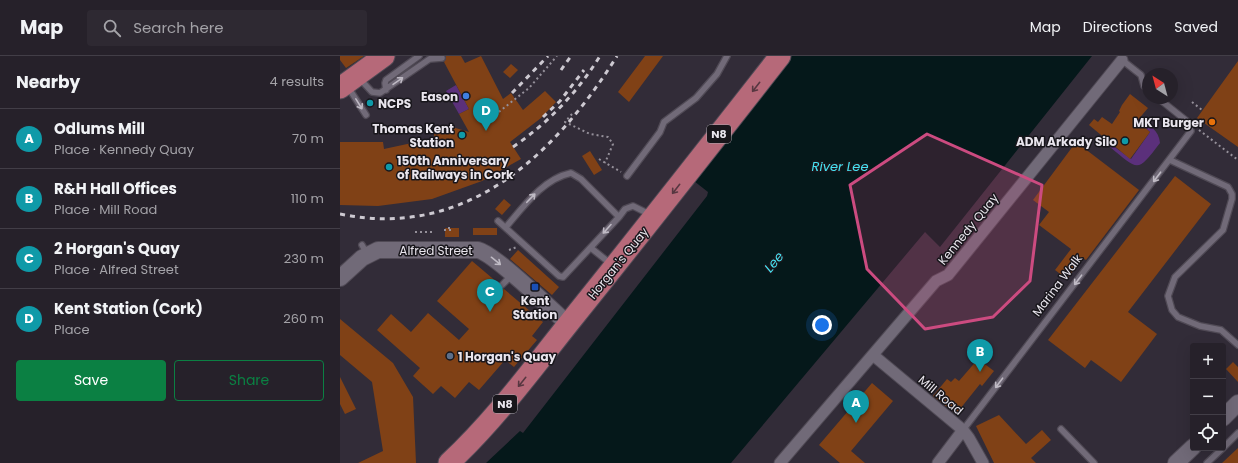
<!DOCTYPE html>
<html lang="en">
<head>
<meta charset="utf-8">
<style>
  :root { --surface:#26212a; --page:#2e2932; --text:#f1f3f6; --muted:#a4a3a8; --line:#423e47; --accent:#0b8043 }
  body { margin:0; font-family:Poppins,sans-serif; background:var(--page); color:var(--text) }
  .controls { position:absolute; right:12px; bottom:12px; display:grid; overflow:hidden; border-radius:4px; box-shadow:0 4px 16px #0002 }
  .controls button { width:36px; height:36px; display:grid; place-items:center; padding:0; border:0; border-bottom:1px solid var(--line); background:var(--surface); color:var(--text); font:20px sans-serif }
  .compass { position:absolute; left:802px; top:12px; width:36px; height:36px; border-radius:50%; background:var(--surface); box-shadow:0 4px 16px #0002; rotate:324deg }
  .you { position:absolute; left:482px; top:269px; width:14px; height:14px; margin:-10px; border:3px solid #fff; border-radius:50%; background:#1a73e8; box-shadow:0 0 0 6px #1a73e833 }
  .badge { display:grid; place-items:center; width:26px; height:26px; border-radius:50%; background:var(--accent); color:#fff; font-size:13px; font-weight:700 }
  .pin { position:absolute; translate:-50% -33px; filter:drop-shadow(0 1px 2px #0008) }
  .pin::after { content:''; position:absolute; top:21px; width:14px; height:12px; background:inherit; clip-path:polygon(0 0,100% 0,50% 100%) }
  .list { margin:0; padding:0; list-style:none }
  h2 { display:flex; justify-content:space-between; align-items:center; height:52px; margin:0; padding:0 16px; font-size:17px }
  h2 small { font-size:13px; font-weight:400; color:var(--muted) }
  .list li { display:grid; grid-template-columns:26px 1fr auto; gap:12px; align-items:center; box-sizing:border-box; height:60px; padding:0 16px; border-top:1px solid var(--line) }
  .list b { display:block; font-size:15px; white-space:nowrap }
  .list p { margin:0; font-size:13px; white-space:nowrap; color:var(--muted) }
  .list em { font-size:13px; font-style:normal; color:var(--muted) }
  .actions { display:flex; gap:8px; padding:12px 16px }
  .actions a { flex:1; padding:9px 0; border:1px solid var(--accent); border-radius:4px; text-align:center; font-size:14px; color:var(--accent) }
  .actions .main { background:var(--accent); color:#fff }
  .icon { flex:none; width:22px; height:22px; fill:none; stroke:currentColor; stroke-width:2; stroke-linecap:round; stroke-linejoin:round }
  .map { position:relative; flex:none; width:898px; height:407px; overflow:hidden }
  header { display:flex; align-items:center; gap:24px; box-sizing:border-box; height:56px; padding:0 20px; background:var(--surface); border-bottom:1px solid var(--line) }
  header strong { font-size:19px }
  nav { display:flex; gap:22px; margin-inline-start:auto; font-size:14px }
  .search { width:280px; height:36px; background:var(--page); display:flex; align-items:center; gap:10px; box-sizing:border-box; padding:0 14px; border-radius:4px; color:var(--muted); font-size:15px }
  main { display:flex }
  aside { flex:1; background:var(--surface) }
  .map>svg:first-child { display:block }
  .green { fill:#5b307b }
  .water { fill:#05181a }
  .building { fill:#804116 }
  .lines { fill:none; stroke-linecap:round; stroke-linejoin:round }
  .lane-casing { stroke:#504a55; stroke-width:8 }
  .street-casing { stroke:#504a55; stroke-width:13 }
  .secondary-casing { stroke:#504a55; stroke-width:18 }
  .highway-casing { stroke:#504a55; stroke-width:23 }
  .path { stroke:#95909a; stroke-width:2; stroke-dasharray:2 3; stroke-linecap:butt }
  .lane { stroke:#716a78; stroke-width:5.5 }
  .street { stroke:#716a78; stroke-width:11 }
  .secondary { stroke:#716a78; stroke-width:16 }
  .highway { stroke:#b66979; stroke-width:21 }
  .rail { stroke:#cdc9d1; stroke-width:3; stroke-dasharray:5 5; stroke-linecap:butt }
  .oneway { stroke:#bfbac4 }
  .oneway2 { stroke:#573741 }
  .marked { fill:#cc4b80; fill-opacity:0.2; stroke:#cc4b80; stroke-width:3; stroke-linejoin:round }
  .shop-dot { fill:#3f7fe0; stroke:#18161b; stroke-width:1.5 }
  .culture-dot { fill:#0f9aa8; stroke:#18161b; stroke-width:1.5 }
  .food-dot { fill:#e8710a; stroke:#18161b; stroke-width:1.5 }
  .transit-dot { fill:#1a4fb4; stroke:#18161b; stroke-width:1.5 }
  .service-dot { fill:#5c6f8a; stroke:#18161b; stroke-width:1.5 }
  .labels { text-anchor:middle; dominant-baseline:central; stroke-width:3; stroke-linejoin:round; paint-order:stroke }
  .shield { fill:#18161b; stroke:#aaa7ae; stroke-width:1 }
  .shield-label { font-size:11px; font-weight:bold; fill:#e9e5ed }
  .poi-label { font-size:12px; font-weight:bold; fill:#e9e5ed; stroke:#18161b; text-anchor:end }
  .street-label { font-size:12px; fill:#e9e5ed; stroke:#18161b }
  .water-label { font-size:13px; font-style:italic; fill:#48e2f2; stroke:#18161b }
</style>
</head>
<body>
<header>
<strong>Map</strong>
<div class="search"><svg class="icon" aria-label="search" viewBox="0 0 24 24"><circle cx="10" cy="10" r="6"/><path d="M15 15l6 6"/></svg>Search here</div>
<nav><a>Map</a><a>Directions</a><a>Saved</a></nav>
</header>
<main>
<aside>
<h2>Nearby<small>4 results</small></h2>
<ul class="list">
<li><span class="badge" style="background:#0f9aa8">A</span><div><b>Odlums Mill</b><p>Place · Kennedy Quay</p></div><em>70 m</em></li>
<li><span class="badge" style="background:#0f9aa8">B</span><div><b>R&amp;H Hall Offices</b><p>Place · Mill Road</p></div><em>110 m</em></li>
<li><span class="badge" style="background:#0f9aa8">C</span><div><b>2 Horgan's Quay</b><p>Place · Alfred Street</p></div><em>230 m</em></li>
<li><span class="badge" style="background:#0f9aa8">D</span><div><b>Kent Station (Cork)</b><p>Place</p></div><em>260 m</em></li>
</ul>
<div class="actions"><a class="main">Save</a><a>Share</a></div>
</aside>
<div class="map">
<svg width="898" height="407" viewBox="0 0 898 407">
  <rect width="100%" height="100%" fill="#322c38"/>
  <!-- green -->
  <path class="green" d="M116,29L129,53L119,58L106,35Z
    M799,62C809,69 819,74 820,87C797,117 799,115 770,91L772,89L791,103L810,76L797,65Z"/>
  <!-- water -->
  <path class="water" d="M449,0H752L600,191L585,176L391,407H146L180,375L183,377L367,140L368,136L354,125Z"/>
  <!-- building -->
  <path class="building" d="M0,0H24L6,12L0,4Z
    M106,0H121L125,7L141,0L163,43L171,37L183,54L205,35L216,46L201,62L170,86L181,103L142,125L92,143L38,150L0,149V86H43L44,93L95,82L93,76L109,70L129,76L119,58L129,53L104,6L106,3Z
    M305,0H323L289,46L278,36Z
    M898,5V91L857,62Z
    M171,8L178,14L170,22L163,16Z
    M790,38L808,52L797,65L810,76L790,103L749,69L754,63L758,66L762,61L772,68L780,56L779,55L782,49Z
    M736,86L799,134L746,204L743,202L727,223L715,214L731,193L699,169L709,156L693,144Z
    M250,95L262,114L254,119L242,100Z
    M835,120L871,148L788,256L817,278L781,326L751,304L745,312L708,284Z
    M164,143L171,149L162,159L155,153Z
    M105,172H119V181H105Z
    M133,172H157V179H133Z
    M178,194L219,231L212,239L170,203Z
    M132,205L158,227V233H164L203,266L192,280L197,284L174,311L165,304L139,334L129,326L115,342L101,330L93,338L73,320L80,312L37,274L51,258L71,276L88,257L119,284L129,273L97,245Z
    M0,263L53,307L73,341L76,407H18L43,395L32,326L0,299Z
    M638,303L654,315L642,330L640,328L616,358L593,340L607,323L611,326L615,322L619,325Z
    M893,306L898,311V326L886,313Z
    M0,321L16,353L5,358L0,348Z
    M532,327L553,345L511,395L525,407H500L479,389Z
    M659,359L686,388L702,374L711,384L691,402L696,407H654L636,370Z
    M898,392V407H882Z"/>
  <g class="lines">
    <defs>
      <path id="lane" d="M90,3L102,2
        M782,4L801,19L804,30L808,34
        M20,23L32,36L40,37L94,0
        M8,31L26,59
        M46,34L45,27L46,24L79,0
        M830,104L888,131L892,138V143L883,174L835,221L828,240L832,254L838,261L860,270L881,274L898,289
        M287,120L320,76L324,66L356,42L377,18L387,0
        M279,161L285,153L293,150L311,159
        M158,165L219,220L223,221L279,161L241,123L231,117C203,123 184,150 166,171
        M22,189L27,198
        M251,192L271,208
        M161,230L172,219
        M721,373L754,407
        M623,374L851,75L848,66L818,42
        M883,392L898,377
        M867,407L883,392"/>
      <path id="street" d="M533,299L623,374L629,382L643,407
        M440,407L596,225L608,219L782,4
        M598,407L623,374"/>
      <path id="secondary" d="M0,222L22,202L38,194H138C155,198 211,253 228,268
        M883,362L898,347
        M836,407L853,391"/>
      <path id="highway" d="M0,32L44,0
        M109,407C156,363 193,312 233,262C303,175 371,88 440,0"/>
    </defs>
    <!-- lane casing -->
    <use href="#lane" class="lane-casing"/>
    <!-- street casing -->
    <use href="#street" class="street-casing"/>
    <!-- secondary casing -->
    <use href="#secondary" class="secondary-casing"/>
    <!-- highway casing -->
    <use href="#highway" class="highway-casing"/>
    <!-- path -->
    <path class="path" d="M852,46L862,54
      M232,58L225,66L250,78L268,81L273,88L265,107
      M155,59L189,32L217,0
      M859,74L898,104
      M259,103L281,116
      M108,172H113
      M104,174H113
      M75,176H93
      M169,194L177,191"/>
    <!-- lane -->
    <use href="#lane" class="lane"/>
    <!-- street -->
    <use href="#street" class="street"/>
    <!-- secondary -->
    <use href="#secondary" class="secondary"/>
    <!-- highway -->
    <use href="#highway" class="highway"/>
    <!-- rail -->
    <path class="rail" d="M221,14L231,0
      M172,37L208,0
      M203,61L220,45L244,14
      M173,91C209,66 237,37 260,0
      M0,158C126,184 215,99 277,0"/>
  </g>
  <!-- one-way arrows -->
  <defs><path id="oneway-shaft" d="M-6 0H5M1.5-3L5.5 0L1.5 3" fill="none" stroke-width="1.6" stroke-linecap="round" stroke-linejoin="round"/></defs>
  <g class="oneway">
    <use href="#oneway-shaft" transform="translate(58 25) rotate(-35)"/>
    <use href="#oneway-shaft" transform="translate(19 48) rotate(58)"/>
    <use href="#oneway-shaft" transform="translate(817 121) rotate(127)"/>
    <use href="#oneway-shaft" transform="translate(191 142) rotate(-46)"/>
    <use href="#oneway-shaft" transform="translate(267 173) rotate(132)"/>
    <use href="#oneway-shaft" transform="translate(156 205) rotate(39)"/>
    <use href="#oneway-shaft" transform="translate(738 224) rotate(127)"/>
    <use href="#oneway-shaft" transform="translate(659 327) rotate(127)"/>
  </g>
  <g class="oneway2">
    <use href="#oneway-shaft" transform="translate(416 31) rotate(128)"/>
    <use href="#oneway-shaft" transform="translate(336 133) rotate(128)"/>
    <use href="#oneway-shaft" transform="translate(182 326) rotate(129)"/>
  </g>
  <!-- marked area -->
  <path class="marked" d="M587,78L702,129L690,225L653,261L585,273L527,213L510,129Z"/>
  <!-- markers -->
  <circle class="shop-dot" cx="126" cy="40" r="4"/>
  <g class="culture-dot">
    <circle cx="30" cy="47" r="4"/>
    <circle cx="122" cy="79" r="4"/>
    <circle cx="785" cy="85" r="4"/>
    <circle cx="49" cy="111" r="4"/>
  </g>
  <circle class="food-dot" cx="872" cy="66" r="4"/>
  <rect class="transit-dot" x="191" y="227" width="8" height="8" rx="2"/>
  <circle class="service-dot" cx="110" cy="300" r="4"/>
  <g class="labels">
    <!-- shield labels -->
    <g class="shield">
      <rect x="367" y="69" width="24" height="18" rx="3"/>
      <rect x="153" y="339" width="24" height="18" rx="3"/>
    </g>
    <g class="shield-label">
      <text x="379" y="78">N8</text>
      <text x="165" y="348">N8</text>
    </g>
    <!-- poi labels -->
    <g class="poi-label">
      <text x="118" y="40">Eason</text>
      <text x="38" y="47" text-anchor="start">NCPS</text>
      <text x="864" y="66">MKT Burger</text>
      <text x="114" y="72">Thomas Kent<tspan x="114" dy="14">Station</tspan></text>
      <text x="777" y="85">ADM Arkady Silo</text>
      <text x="57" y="104" text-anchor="start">150th Anniversary<tspan x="57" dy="14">of Railways in Cork</tspan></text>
      <text x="195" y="244" text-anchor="middle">Kent<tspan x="195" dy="14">Station</tspan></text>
      <text x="118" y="300" text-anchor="start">1 Horgan's Quay</text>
    </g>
    <!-- street labels -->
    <g class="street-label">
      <text transform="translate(628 173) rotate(-51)">Kennedy Quay</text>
      <text x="96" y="194">Alfred Street</text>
      <text transform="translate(278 207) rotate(-51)">Horgan's Quay</text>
      <text transform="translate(717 229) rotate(-53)">Marina Walk</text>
      <text transform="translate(601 339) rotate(40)">Mill Road</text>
    </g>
    <!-- water labels -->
    <g class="water-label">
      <text x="500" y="110">River Lee</text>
      <text transform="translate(434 206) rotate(-50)">Lee</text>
    </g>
  </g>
</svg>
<div class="controls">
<button>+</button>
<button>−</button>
<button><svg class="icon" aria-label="locate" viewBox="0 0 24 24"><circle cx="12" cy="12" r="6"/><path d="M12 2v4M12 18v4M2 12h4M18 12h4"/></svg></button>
</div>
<svg class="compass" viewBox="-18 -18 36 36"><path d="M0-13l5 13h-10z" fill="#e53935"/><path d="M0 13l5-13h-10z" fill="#a4a3a8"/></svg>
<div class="you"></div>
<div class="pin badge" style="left:516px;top:367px;background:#0f9aa8">A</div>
<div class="pin badge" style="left:640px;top:316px;background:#0f9aa8">B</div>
<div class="pin badge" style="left:150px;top:256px;background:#0f9aa8">C</div>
<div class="pin badge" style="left:146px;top:75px;background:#0f9aa8">D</div>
</div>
</main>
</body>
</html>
